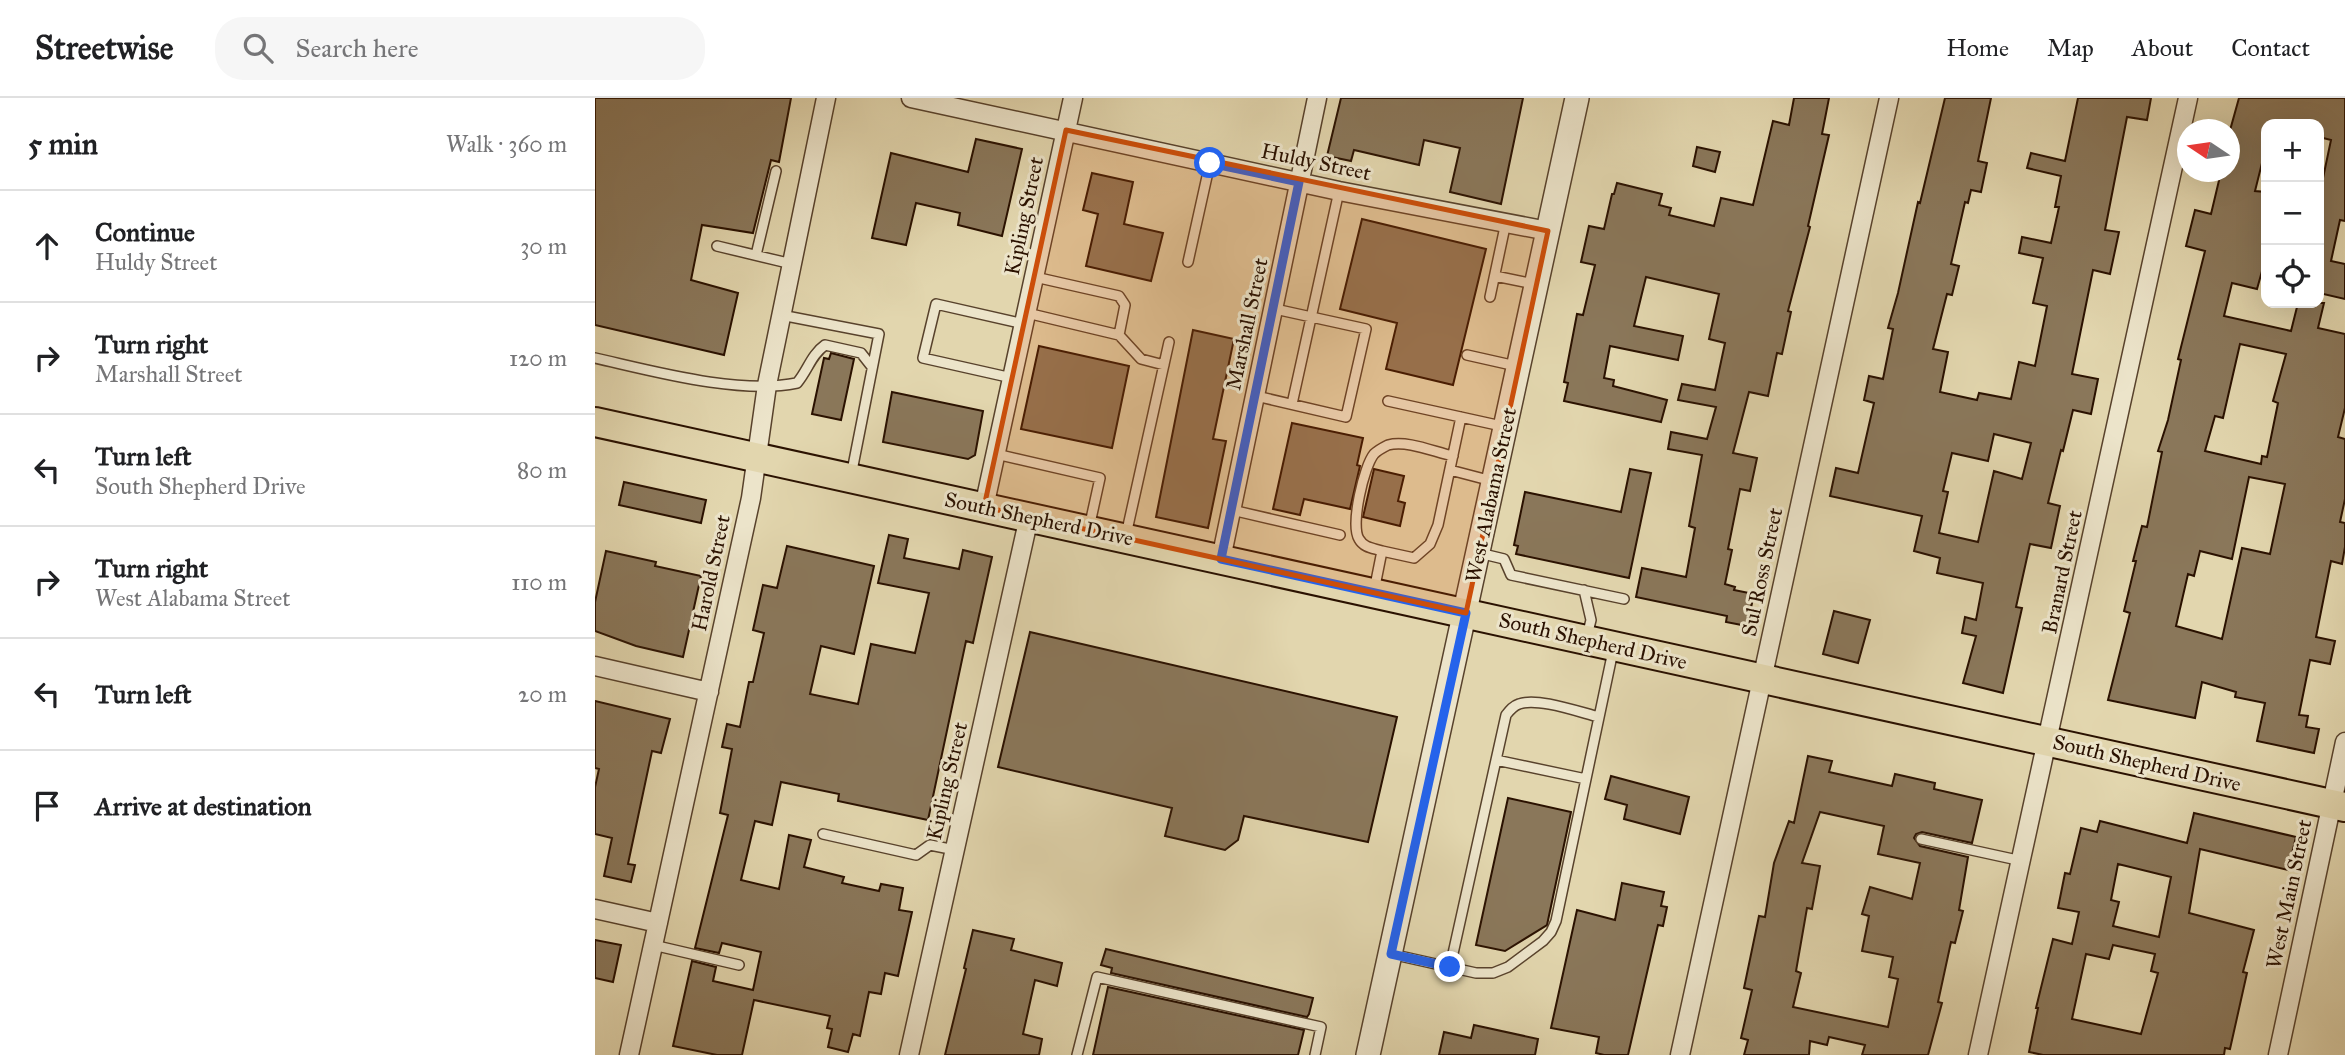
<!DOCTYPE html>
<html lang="en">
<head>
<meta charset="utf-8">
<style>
  :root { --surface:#fff; --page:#f6f6f6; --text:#202124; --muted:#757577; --line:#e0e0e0 }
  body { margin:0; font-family:"IM FELL Great Primer",serif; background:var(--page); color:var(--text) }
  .controls { position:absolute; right:21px; top:21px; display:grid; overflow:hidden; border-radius:14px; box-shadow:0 7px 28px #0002 }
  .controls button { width:63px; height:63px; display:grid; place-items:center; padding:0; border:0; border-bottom:2px solid var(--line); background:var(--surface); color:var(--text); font:35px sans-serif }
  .compass { position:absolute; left:1582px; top:21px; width:63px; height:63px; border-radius:50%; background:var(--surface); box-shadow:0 7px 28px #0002; rotate:283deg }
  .stop { position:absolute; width:21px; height:21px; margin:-16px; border:5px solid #2563eb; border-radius:50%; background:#fff }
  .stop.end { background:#2563eb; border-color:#fff; box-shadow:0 2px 7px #0008 }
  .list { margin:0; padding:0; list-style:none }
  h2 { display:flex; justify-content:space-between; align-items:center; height:91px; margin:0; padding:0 28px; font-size:30px }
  h2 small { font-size:23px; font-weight:400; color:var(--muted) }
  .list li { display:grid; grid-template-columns:46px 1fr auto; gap:21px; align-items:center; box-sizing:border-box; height:112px; padding:0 28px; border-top:2px solid var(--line) }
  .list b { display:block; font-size:26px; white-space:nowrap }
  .list p { margin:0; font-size:23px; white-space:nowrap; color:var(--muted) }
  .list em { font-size:23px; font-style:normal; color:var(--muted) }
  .icon { flex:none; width:38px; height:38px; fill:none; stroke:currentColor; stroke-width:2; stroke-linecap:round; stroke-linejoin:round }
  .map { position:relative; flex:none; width:1750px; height:957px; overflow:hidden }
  header { display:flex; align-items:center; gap:42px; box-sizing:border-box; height:98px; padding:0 35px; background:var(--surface); border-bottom:2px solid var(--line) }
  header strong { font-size:33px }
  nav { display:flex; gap:38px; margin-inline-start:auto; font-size:24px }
  .search { width:490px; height:63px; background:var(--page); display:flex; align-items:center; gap:18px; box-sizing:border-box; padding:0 24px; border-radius:28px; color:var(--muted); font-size:26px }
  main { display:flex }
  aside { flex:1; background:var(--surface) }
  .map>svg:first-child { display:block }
  .building { fill:#8a775a; stroke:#2a1100; stroke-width:2; fill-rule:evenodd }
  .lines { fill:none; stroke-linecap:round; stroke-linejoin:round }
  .service-casing { stroke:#58422c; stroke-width:12 }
  .minor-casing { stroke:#58422c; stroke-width:21 }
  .tertiary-casing { stroke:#58422c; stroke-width:26 }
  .primary-casing { stroke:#2a1100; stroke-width:32 }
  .service { stroke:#ece4ca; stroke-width:9 }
  .minor { stroke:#ece4ca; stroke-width:18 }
  .tertiary { stroke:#ece4ca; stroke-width:23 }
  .primary { stroke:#e2d6ae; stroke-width:28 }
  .route { stroke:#2563eb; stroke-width:9 }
  .marked { fill:#cc4e0a; fill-opacity:0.2; stroke:#cc4e0a; stroke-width:5; stroke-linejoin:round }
  .labels { text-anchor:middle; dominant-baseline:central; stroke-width:6; stroke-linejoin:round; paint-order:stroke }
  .street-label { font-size:21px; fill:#2a1100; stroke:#ece4ca }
</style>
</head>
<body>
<header>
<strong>Streetwise</strong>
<div class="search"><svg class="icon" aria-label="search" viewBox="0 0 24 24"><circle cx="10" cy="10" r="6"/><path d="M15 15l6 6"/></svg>Search here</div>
<nav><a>Home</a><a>Map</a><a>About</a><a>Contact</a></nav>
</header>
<main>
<aside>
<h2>5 min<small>Walk · 360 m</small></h2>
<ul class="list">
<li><svg class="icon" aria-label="ahead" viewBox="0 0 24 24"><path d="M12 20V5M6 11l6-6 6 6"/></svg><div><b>Continue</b><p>Huldy Street</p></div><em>30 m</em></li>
<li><svg class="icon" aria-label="right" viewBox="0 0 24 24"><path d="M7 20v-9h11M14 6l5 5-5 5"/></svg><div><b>Turn right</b><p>Marshall Street</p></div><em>120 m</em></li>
<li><svg class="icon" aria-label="left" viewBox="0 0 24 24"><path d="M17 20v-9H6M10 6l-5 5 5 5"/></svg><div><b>Turn left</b><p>South Shepherd Drive</p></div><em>80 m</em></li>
<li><svg class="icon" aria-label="right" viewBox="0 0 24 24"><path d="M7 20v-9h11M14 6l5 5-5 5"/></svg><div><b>Turn right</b><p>West Alabama Street</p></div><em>110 m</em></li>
<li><svg class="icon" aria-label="left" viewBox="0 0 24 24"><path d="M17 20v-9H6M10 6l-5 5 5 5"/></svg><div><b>Turn left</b></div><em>20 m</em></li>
<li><svg class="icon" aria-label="arrive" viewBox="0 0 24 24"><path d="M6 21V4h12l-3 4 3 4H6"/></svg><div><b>Arrive at destination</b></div></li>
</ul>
</aside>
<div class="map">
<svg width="1750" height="957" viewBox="0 0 1750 957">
  <rect width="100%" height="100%" fill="#e2d6ae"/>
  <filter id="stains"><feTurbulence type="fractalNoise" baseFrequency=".00286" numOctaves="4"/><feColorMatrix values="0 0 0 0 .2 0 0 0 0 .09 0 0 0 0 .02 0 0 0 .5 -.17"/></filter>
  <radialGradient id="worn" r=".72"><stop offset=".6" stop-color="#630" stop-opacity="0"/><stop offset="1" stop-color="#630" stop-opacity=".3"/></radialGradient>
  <!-- building -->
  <path class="building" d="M0,0H196L184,64L176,62L158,135L107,127L96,182L143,195L129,257L0,227Z
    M746,0H928L906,106L855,94L865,50L829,42L824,67L759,52L756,63L732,58Z
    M1199,0H1234L1227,36L1234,37L1213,128L1215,129L1193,213L1196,214L1187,256L1182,255L1173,298L1154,294L1138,355L1162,360L1155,393L1145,391L1133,451L1137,452L1130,486L1140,489L1139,492L1159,496L1152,528L1131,524L1132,518L1041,499L1047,470L1091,479L1100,430L1094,428L1107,357L1073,351L1076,334L1112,341L1121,309L1083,302L1087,286L1120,292L1130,245L1114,241L1124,196L1051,179L1039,228L1088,238L1083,262L1015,248L1009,280L1019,282L1018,288L1072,302L1066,324L969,303L973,285L969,284L982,216L988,217L1000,167L986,164L994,128L1009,131L1017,96H1019L1022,85L1067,96L1064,107L1076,110L1074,117L1119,128L1126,100L1158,107L1178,23L1194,27Z
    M1350,0H1396L1383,63L1392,65L1386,94L1376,92L1373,105L1370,104L1356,166L1364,168L1357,197L1352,196L1338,251L1353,254L1345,294L1382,302L1384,295L1416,301L1424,264L1440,268L1452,208L1438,205L1448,160L1424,155L1427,139L1456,145L1464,109H1460L1466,78L1432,70L1436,55L1470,63L1483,0H1556L1552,22L1532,19L1510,132L1524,134L1515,176L1498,172L1477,276L1503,281L1496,316L1478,312L1468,353L1466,352L1453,405L1465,408L1456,450L1435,446L1421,509L1427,510L1408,595L1368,585L1381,538L1367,535L1370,519L1381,522L1388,485L1342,475L1345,460L1319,453L1327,418L1235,398L1241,370L1263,375L1279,305L1269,302L1274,278L1288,281L1298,231L1293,230L1303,195L1323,104L1325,105ZM1399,336L1436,345L1427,381L1399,373L1383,444L1344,435L1353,394L1348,393L1357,355L1393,363Z
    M1644,0H1750V123L1745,122L1736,163L1750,166V201L1724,195V99L1736,42L1724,39V26H1671V49L1660,93L1671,94V166H1669L1662,191L1637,185L1629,218L1696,233L1703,205H1729L1723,230L1750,236V310L1743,339L1750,341V401L1745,424L1750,425V449L1747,466L1736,463L1721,539L1740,543L1735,566L1715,562L1704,617L1713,618L1711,629L1724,631L1719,655L1662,643L1670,605L1640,599L1641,594L1607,584L1600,620L1513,602L1535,515L1529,513L1541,463H1538L1547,428L1552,429L1567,354L1563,353L1573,322L1586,262L1583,261L1610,153L1591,148L1600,112L1616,116L1626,74H1634V36ZM1645,246L1691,256L1678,303L1683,305L1672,359L1667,358L1666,366L1610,353L1620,318L1628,320ZM1654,379L1690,386L1675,456L1647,450L1627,541L1581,528L1593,476L1599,478L1605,453L1637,461Z
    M381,41L427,51L407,138L363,127L365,115L321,105L311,147L277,140L296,55L373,74Z
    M1102,49L1125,54L1120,74L1098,68Z
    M497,75L538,84L529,126L568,135L556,183L491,168L503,116L488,112Z
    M767,121L891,151L858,287L791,271L802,225L745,211Z
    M598,232L639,241L618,341L631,343L613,430L561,419Z
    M444,248L534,268L517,350L426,331Z
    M236,255L259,261L246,322L217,316L229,260L234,261Z
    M297,294L388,313L380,357L373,361L288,344Z
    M697,325L768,340L762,367L765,368L755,411L709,401L705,417L678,411Z
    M779,371L809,378L803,403L810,405L805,428L768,419Z
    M1035,371L1056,375L1034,480L921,456L923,448L919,447L930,394L1026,414Z
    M29,384L111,402L106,425L24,407Z
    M294,437L313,441L309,460L364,471L368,452L397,459L378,545L371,543L333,722L243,703L244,696L186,684L177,727L160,723L146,782L184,791L194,737L216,742L209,769L249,779L247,785L284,793L286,786L308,790L304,812L317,814L303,878L290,875L286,896L274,894L265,938L258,936L253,954L233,949L237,931L232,930L235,918L159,902L147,957H122L78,948L97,863L121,869L118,883L158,892L166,854L127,845L124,855L100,850L133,717L125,715L137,651L127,649L132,626L145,629L154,584H158L169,535L158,532L168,487L182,490L192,448L279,468L259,556L226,548L215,596L263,606L276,546L320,555L334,495L283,485Z
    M11,453L61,464L60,468L106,478L88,559L41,548L0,533V504Z
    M1239,513L1275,522L1263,565L1228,556Z
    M435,534L802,619L773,744L649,718L643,742L630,752L570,738L577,710L403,669Z
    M0,603L75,621L66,655L57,653L33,766L40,767L36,784L9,778L17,740L0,736V689L4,671L0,670Z
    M1213,658L1237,663L1234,674L1297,688L1300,676L1340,685L1339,691L1387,702L1377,745L1327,734L1321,736L1319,740L1325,748L1373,759L1364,812L1368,813L1360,845L1356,844L1343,904L1347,905L1333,957H1267L1270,947L1234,939L1232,947L1215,943L1214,957H1149L1153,942L1146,940L1157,892L1149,890L1164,818L1170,819L1179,765L1194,723L1199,725ZM1225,714L1289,728L1283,756L1325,765L1317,801L1275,789L1267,816L1274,818L1267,853L1298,859L1294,879L1303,881L1293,929L1198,909L1206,875L1201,873L1212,810L1217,811L1225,768L1207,765Z
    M1016,678L1094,699L1085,736L1029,721L1032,707L1010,701Z
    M913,700L976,714L952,827L910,853L881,847Z
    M1599,715L1701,739L1693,772L1605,751L1594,815L1659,832L1648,874L1652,875L1635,951L1630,950L1629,957H1448L1434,954L1443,910H1441L1458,841L1477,846L1484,814L1463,810L1470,775L1475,776L1486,730L1502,734L1505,723L1592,745ZM1523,766L1576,779L1564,839L1518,828L1524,804L1516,802ZM1518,847L1560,856L1556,873L1563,875L1546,936L1477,921L1491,856L1514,861Z
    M1027,785L1069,794L1066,808L1072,809L1068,828L1063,827L1033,957H1009L1001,955L1004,939L956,930L982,812L1020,822Z
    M378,832L419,841L416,852L467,865L462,888L440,882L428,936L447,941L444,957H350L371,871L369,870Z
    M0,842L26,847L18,884L0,880Z
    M511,851L718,900L714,916L712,919L516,875L517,870L506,867Z
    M513,889L709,932L703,957H498Z
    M879,927L943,941L940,957H844L849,934L876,940Z"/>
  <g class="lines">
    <defs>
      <path id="service" d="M122,148L197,166
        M161,157L181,73
        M593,164L615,65
        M900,178L939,186
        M895,199L911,124
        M432,215L524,237L530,207L524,198L440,179
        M186,217L284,236L256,378
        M524,237L546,261L569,267
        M872,257L921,268
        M0,260C58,273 144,297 202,285C213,272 216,257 230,247L266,255L277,269
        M417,280L328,260L341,206L429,226
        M661,298L751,319L771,231L680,211
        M793,303L911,329
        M697,306L744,93
        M401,356L505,380L494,430
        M855,372L897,383
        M637,412L745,437
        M531,437L574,244
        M787,453C778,450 769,450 764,441C755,427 769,368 779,356C783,352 789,349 793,347C813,342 839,354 858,358
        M884,455L909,461L916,477L1029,501
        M989,492L996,522L992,538
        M779,493L787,453L819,460L835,446L843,427L866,319
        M901,662L991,681
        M228,736L321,757L335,747L360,752
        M1326,741L1427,763
        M58,847L144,867
        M796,856L881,875H898L913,869L948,843L956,834L961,823L1018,553
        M855,869L911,617C915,612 918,608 924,606C942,599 984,614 1004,619
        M482,957L502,879L726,929L720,957"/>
      <path id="minor" d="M316,0L744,93L953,133
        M389,409L478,0
        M626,461L722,0
        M0,568L114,594
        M0,811L63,825
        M34,957L156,400L172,287L231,0
        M314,957L434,419
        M1085,957L1294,0
        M1383,957L1593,0
        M1683,957L1750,644"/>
      <path id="tertiary" d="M773,957L982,0"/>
      <path id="primary" d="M0,324L1750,709"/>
    </defs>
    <!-- service casing -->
    <use href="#service" class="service-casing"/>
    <!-- minor casing -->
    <use href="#minor" class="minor-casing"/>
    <!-- tertiary casing -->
    <use href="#tertiary" class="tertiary-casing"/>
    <!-- primary casing -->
    <use href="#primary" class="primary-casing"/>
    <!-- service -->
    <use href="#service" class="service"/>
    <!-- minor -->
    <use href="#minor" class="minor"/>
    <!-- tertiary -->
    <use href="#tertiary" class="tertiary"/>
    <!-- primary -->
    <use href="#primary" class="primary"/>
  </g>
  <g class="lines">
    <!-- route -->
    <path class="route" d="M615,65L704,84L626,461L871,515L796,856L855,869"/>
  </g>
  <!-- marked area -->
  <path class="marked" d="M471,32L953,133L871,515L389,409Z"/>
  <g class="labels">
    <!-- street labels -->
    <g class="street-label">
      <text transform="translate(721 64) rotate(12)">Huldy Street</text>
      <text transform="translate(429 118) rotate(-78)">Kipling Street</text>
      <text transform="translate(652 226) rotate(-78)">Marshall Street</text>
      <text transform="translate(896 397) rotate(-78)">West Alabama Street</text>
      <text transform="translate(444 421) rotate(12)">South Shepherd Drive</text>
      <text transform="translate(1167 474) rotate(-78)">Sul Ross Street</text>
      <text transform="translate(1467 474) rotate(-78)">Branard Street</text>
      <text transform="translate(116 475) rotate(-78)">Harold Street</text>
      <text transform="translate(998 543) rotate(13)">South Shepherd Drive</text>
      <text transform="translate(1552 665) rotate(13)">South Shepherd Drive</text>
      <text transform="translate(352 683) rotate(-77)">Kipling Street</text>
      <text transform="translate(1694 796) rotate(-78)">West Main Street</text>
    </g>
  </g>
  <rect width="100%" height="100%" filter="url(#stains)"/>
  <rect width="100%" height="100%" fill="url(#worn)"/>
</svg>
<div class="controls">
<button>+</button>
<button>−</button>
<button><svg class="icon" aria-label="locate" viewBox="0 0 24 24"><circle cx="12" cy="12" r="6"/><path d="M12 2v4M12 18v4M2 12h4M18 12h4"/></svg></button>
</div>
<svg class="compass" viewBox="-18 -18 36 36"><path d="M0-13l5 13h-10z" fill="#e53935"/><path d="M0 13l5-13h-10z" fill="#757577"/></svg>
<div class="stop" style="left:615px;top:65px"></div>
<div class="stop end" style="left:855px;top:869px"></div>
</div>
</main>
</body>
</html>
